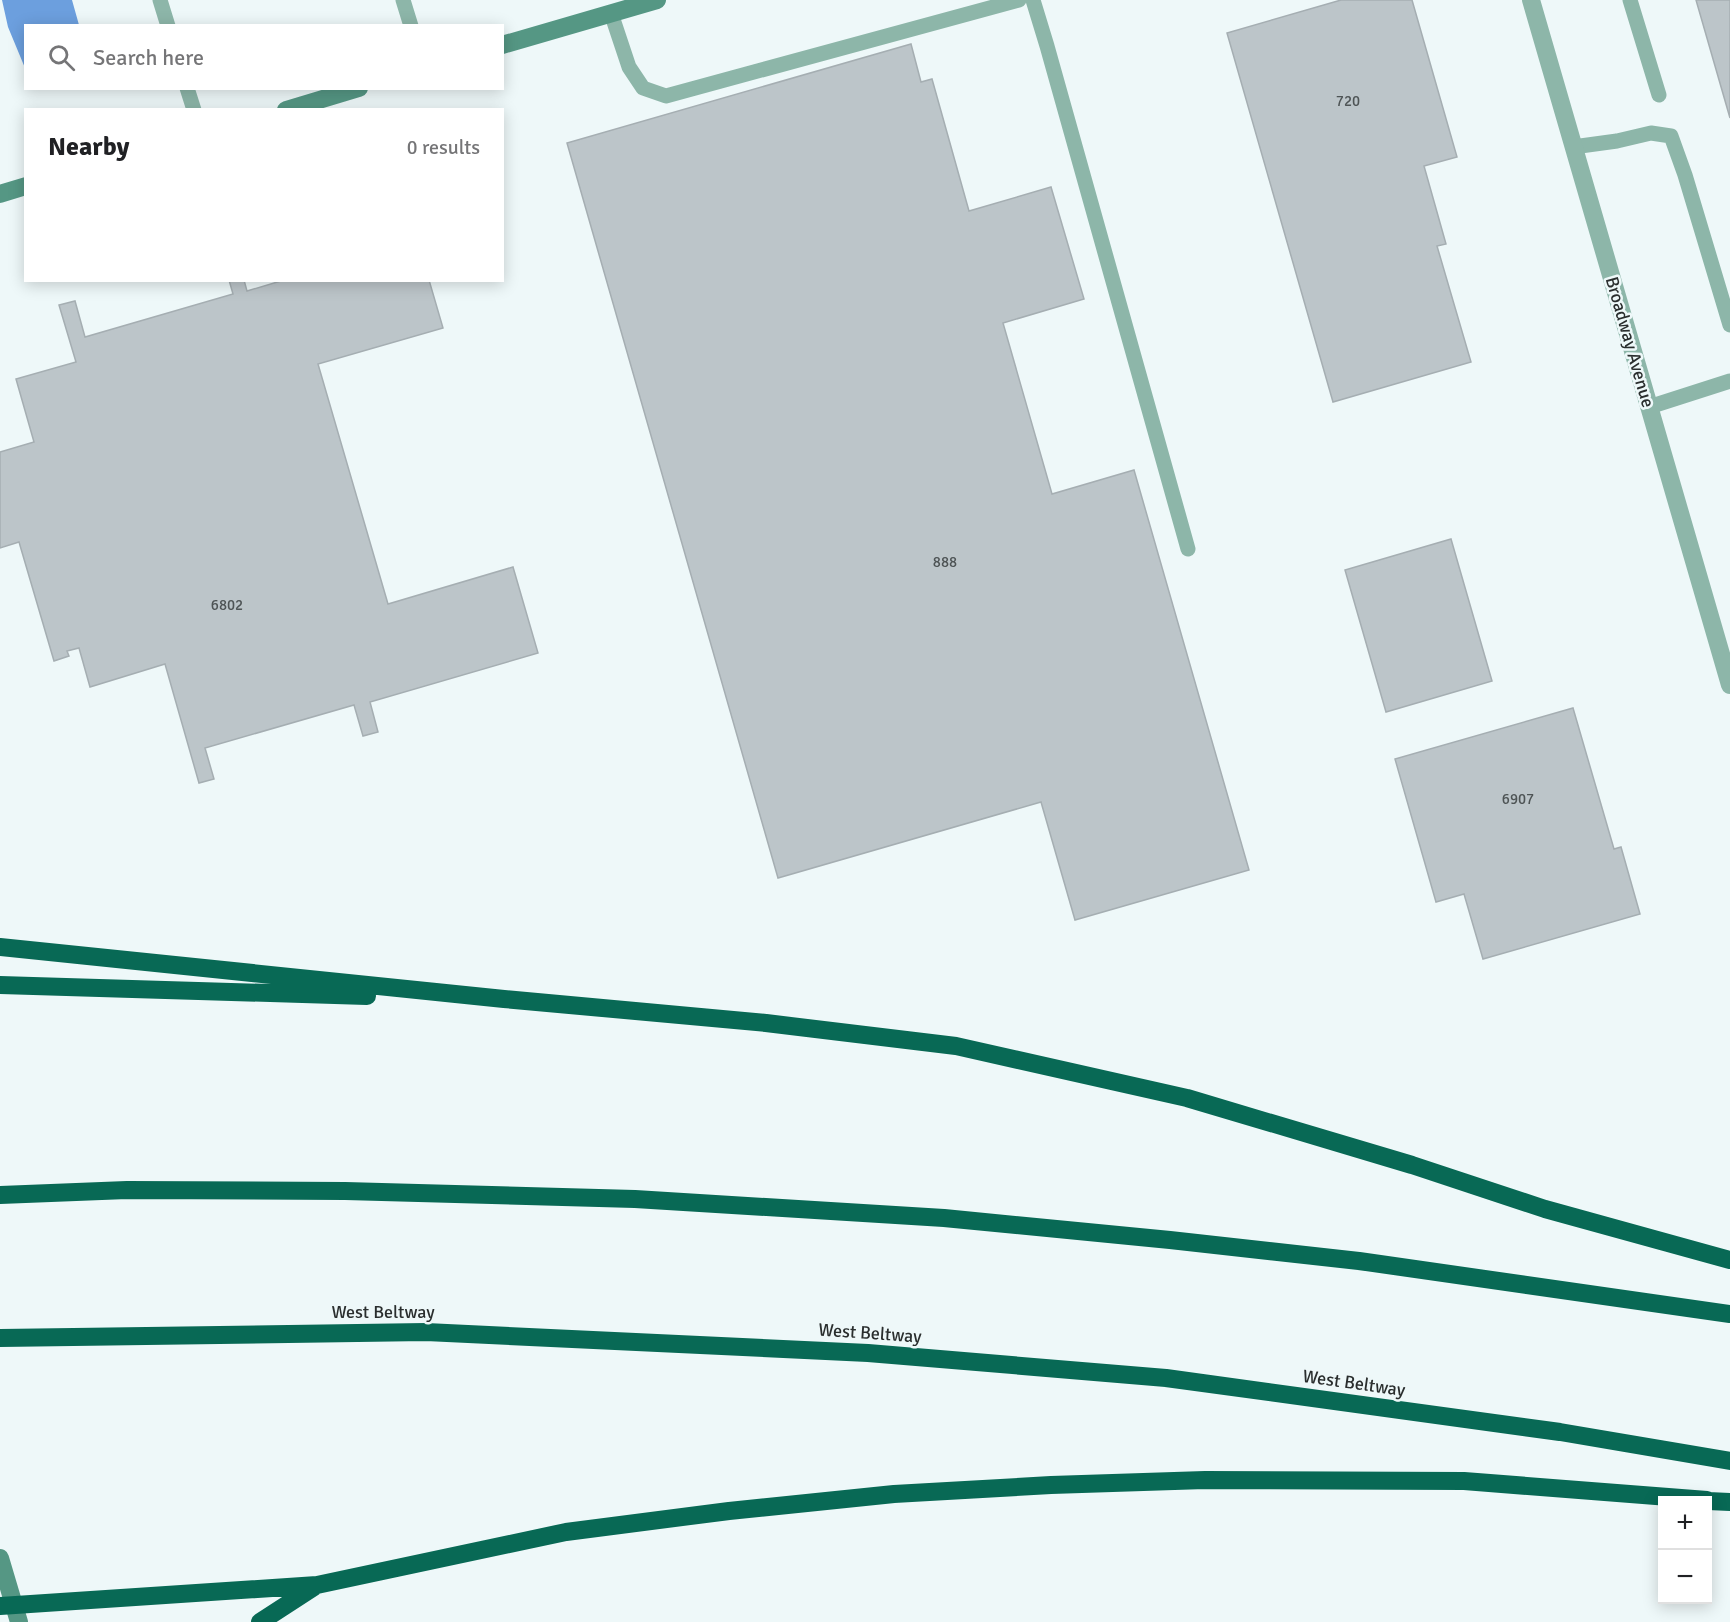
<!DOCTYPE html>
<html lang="en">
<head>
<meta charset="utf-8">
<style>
  :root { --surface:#fff; --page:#f2f2f2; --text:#202124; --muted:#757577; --line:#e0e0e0 }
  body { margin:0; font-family:Signika,sans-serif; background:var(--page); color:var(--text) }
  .controls { position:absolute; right:18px; bottom:18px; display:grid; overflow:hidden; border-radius:0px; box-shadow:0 3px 15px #0003 }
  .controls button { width:54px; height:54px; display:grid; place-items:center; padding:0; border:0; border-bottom:2px solid var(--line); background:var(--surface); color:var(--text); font:30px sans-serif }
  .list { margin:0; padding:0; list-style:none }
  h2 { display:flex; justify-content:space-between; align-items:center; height:78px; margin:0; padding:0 24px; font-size:26px }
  h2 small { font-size:20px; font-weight:400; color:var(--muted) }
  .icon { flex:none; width:33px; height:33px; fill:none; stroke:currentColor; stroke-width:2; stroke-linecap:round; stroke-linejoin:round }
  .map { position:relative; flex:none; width:1730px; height:1622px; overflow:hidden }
  .search { position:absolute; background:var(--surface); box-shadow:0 3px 15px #0003; left:24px; top:24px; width:480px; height:66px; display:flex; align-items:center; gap:15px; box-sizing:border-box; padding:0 21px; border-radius:0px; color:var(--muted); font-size:22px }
  .panel { position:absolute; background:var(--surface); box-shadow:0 3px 15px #0003; left:24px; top:108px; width:480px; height:174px; border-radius:0px }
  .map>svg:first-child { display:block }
  .water { fill:#6c9fde }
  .building { fill:#bcc5c9; stroke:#a5aeb2; stroke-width:1.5 }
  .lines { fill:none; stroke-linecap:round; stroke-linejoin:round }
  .lane { stroke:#8db6a9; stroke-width:15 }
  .street { stroke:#8db6a9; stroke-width:18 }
  .secondary { stroke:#559784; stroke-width:18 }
  .highway { stroke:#086955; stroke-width:18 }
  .labels { text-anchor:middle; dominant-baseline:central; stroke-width:5; stroke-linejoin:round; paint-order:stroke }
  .number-label { font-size:15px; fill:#4e5455 }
  .street-label { font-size:18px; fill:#2a2e2e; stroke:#eef8f9 }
</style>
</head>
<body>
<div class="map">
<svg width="1730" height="1622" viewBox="0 0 1730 1622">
  <rect width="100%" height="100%" fill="#eef8f9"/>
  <!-- water -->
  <path class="water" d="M2,0H72L79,25L26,26L25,68L8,27Z"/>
  <!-- building -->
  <path class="building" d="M1341,0H1412L1457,157L1424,166L1446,244L1437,246L1471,362L1333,402L1227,33Z
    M1696,0H1730V118Z
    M911,44L921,82L932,79L969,211L1051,187L1084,299L1003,323L1052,494L1134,470L1249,870L1075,920L1041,802L778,878L567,143Z
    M229,280H244L247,291L284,280H429L443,328L318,364L388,604L513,567L538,653L370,702L378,732L363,736L354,705L205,748L214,779L199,783L165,664L90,687L79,648L67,651L69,656L54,661L19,542L0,548V452L34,442L16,379L76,362L59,305L75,301L85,337L233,294Z
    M1451,539L1492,681L1386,712L1345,570Z
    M1573,708L1614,849L1621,847L1640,914L1483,959L1464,894L1436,902L1395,759Z"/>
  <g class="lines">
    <!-- lane -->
    <path class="lane" d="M160,0L168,26
      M403,0L411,26
      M1033,0L1047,46L1188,549
      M1630,0L1659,95
      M611,13L629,67L643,88L666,96L1019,0
      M187,88L194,110
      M1573,147L1617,141L1651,133L1671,136L1685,175L1730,325
      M1649,407L1730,381"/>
    <!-- street -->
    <path class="street" d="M1531,0L1730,685"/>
    <!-- secondary -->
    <path class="secondary" d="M502,45L657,0
      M286,110L359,88
      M0,194L26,186
      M0,1558L19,1622"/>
    <!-- highway -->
    <path class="highway" d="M0,947L504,999L766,1023L956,1046L1187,1098L1412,1165L1545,1209L1730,1260
      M0,985L367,996
      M0,1195L127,1190L345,1191L635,1199L944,1218L1170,1240L1359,1261L1730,1314
      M0,1338L426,1332L868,1353L1166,1378L1560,1432L1730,1461
      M1708,1501L1730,1502
      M0,1606L317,1585L566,1532L729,1511L894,1494L1051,1485L1205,1480L1464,1481L1707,1500
      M260,1622L314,1587"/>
  </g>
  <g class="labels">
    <!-- number labels -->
    <g class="number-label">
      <text x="1348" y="101">720</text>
      <text x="945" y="562">888</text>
      <text x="227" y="605">6802</text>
      <text x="1518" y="799">6907</text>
    </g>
    <!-- street labels -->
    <g class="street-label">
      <text transform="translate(1630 342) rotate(74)">Broadway Avenue</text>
      <text x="383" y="1312">West Beltway</text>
      <text transform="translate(870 1333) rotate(4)">West Beltway</text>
      <text transform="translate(1354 1383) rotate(8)">West Beltway</text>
    </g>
  </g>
</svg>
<div class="controls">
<button>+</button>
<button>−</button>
</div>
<div class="search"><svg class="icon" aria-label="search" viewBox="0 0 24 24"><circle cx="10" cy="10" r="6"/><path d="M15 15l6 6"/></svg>Search here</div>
<section class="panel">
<h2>Nearby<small>0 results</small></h2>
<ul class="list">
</ul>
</section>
</div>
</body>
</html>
